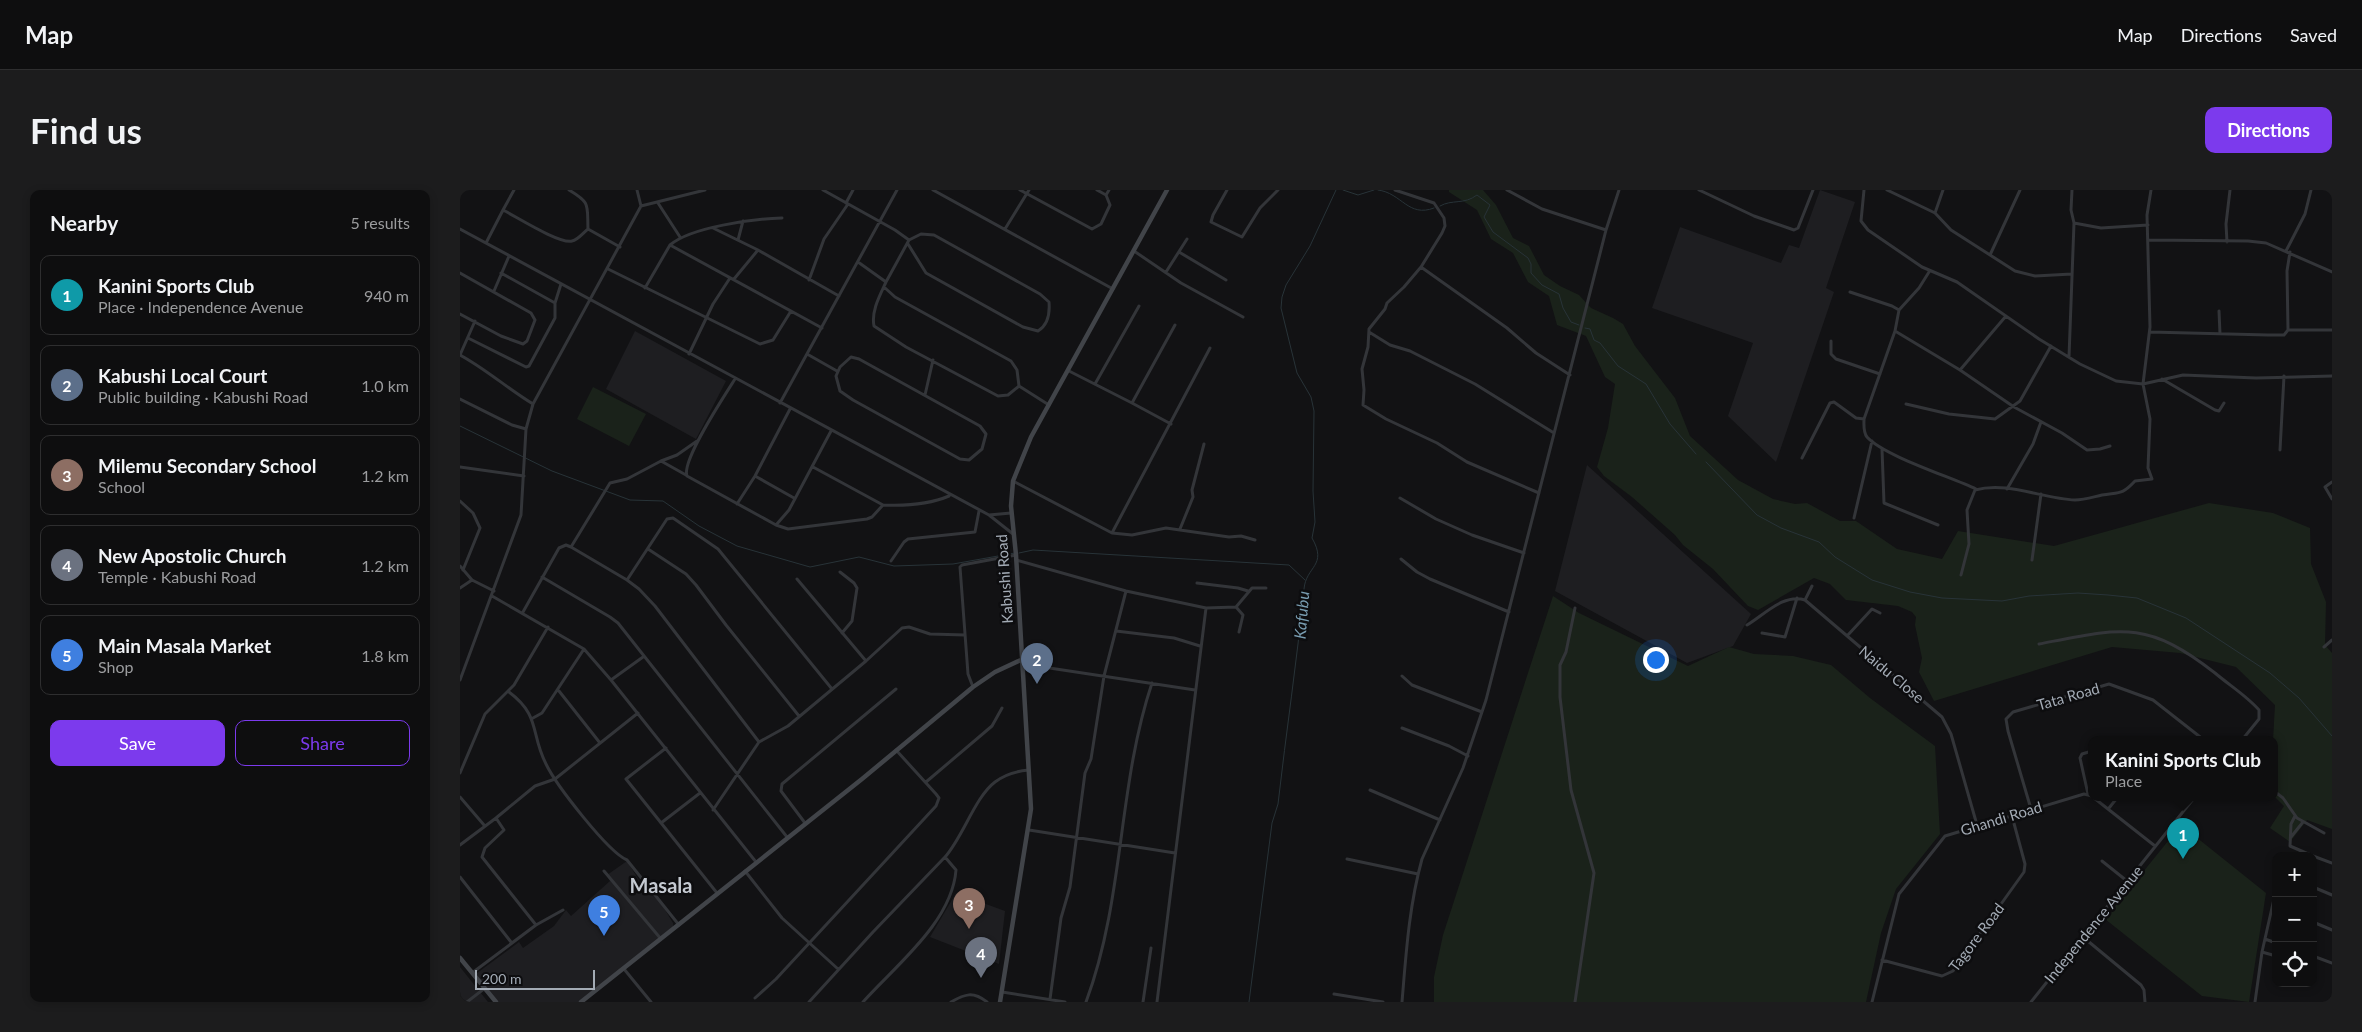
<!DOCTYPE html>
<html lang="en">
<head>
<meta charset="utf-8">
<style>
  :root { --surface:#0e0e0f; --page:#1c1c1d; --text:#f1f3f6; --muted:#9b9c9e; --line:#2e2e2f; --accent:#7c3aed }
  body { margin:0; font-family:Lato,sans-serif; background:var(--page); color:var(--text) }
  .controls { position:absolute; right:15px; bottom:15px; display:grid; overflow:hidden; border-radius:10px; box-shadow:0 2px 8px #0003 }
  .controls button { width:45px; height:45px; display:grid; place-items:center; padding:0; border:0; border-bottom:1px solid var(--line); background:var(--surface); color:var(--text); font:25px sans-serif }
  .scale { position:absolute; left:15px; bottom:12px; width:120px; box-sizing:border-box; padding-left:5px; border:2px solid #a3abb5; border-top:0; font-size:14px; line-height:18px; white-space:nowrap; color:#a3abb5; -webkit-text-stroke:4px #0d0d0f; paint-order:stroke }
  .you { position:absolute; left:1195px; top:469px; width:18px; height:18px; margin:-12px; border:4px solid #fff; border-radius:50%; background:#1a73e8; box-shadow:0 0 0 8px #1a73e833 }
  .badge { display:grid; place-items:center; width:32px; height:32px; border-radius:50%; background:var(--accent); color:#fff; font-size:16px; font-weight:700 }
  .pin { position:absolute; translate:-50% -41px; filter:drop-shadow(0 1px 2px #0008) }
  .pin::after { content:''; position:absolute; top:26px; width:18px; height:15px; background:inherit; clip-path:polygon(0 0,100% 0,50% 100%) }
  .popup { position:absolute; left:1628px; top:546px; width:190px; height:65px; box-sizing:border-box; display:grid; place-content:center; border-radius:10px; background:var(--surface); filter:drop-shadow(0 1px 4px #0005); font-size:16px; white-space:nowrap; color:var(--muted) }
  .popup b { font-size:19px; color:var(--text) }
  .popup::after { content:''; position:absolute; left:50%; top:100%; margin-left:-10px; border:10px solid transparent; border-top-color:var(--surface) }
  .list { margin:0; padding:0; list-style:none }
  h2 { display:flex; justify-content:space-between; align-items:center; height:65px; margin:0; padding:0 20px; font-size:21px }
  h2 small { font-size:16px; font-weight:400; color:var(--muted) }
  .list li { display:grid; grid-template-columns:32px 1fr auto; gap:15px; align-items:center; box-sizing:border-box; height:80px; margin:0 10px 10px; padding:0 10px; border:1px solid var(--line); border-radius:10px }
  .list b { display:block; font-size:19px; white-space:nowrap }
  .list p { margin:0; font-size:16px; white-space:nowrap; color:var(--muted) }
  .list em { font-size:16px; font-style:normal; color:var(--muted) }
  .actions { display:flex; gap:10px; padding:15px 20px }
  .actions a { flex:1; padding:11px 0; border:1px solid var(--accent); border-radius:10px; text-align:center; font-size:18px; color:var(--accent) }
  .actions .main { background:var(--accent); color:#fff }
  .icon { flex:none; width:28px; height:28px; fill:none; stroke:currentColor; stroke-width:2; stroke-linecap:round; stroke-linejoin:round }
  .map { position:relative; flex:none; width:1872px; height:812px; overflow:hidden; border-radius:10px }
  header { display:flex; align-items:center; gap:30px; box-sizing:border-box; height:70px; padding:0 25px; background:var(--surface); border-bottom:1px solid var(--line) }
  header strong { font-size:24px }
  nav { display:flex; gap:28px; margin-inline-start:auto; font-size:18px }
  .intro { display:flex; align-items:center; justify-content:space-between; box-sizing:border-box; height:120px; padding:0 30px }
  h1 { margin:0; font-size:35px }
  .button { padding:12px 22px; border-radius:10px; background:var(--accent); color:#fff; font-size:18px; font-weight:700 }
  main { display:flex; gap:30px; padding:0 30px }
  aside { flex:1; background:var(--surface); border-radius:10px; box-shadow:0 2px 8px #0003 }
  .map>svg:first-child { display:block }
  .built { fill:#1e1e21 }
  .green { fill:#1a221a }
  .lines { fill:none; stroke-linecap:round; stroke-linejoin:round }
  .stream { stroke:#283338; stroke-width:1 }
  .street { stroke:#333539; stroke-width:3 }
  .secondary { stroke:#414449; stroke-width:4.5 }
  .labels { text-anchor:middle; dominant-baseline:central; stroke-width:5; stroke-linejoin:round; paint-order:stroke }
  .street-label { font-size:15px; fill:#a3abb5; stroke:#0d0d0f }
  .water-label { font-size:16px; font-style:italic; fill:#799db1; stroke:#0d0d0f }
  .district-label { font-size:20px; font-weight:bold; fill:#c4c9d1; stroke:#0d0d0f }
</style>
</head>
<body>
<header>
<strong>Map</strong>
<nav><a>Map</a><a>Directions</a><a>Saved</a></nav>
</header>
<div class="intro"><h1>Find us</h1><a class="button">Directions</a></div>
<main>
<aside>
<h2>Nearby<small>5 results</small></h2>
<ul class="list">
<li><span class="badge" style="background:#0f9aa8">1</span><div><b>Kanini Sports Club</b><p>Place · Independence Avenue</p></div><em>940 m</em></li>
<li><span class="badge" style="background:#5c6f8a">2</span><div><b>Kabushi Local Court</b><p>Public building · Kabushi Road</p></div><em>1.0 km</em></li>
<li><span class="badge" style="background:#8d6e63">3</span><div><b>Milemu Secondary School</b><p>School</p></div><em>1.2 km</em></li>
<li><span class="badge" style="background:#6b7280">4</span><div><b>New Apostolic Church</b><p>Temple · Kabushi Road</p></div><em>1.2 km</em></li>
<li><span class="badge" style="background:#3f7fe0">5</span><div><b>Main Masala Market</b><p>Shop</p></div><em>1.8 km</em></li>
</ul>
<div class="actions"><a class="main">Save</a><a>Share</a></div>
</aside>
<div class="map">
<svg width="1872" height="812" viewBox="0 0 1872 812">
  <rect width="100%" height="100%" fill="#121214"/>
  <!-- built -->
  <path class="built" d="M1360,0L1395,12L1366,98L1374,102L1316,272L1268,226L1293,153L1192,118L1220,37L1321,73L1329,55L1339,58Z
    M175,141L266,191L236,249L146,199Z
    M1127,275L1291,424L1273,456L1227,473L1095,401Z
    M167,671L185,700L199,710L213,733L214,740L120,812H35L13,786L59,752L63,758L94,736L106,720L111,726L150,691L147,685Z
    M496,703L545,721L539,774L470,747Z
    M0,777L28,812H0Z"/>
  <!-- green -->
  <path class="green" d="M989,0H1023L1036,15L1053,48L1069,56L1084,85L1100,96L1119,105L1131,118L1153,128L1163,134L1175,156L1215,208L1230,246L1278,290L1313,309L1335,314L1347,313L1380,331H1396L1437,359L1482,369L1498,341L1594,356L1749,313L1813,323L1850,338L1851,374L1866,412L1865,455L1872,463V639L1847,630L1830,652L1810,638L1824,616L1814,606L1813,550L1815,515L1776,477L1720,463L1652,457L1474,511L1459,482L1462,468L1455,435L1456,427L1452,422L1438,416L1386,410L1370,394L1354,388L1298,420L1288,416L1253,379L1223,355L1215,345L1172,307L1144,286L1137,277L1148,238L1155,194L1145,187L1126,146L1097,135L1089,106L1068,92L1053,63L1031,49L1017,20L989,2Z
    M133,197L186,224L169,256L117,229Z
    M1093,406L1119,423L1228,476L1269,457L1294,464L1333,466L1371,475L1410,508L1475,556L1480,644L1436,699L1421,743L1406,812H974V787L983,745Z
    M1721,635L1806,703L1789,812L1742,806L1645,729Z"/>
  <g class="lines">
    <!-- stream -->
    <path class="stream" d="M883,0L898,5L914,0
      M918,0C942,3 948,28 974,18
      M980,16C992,9 1004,15 1017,5L1030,15L1024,27L1033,42L1068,68L1071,74V83L1082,95L1099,104L1103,118L1111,132L1119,135
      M1125,138L1130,139L1134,150L1140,153L1158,176L1186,194L1210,234L1236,264
      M0,236L92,281L170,310L203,311L239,336L277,356L350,377L399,367L434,376L493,374L555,363
      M1246,272L1297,325L1321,338L1359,352L1375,367L1412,390L1450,402L1482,408L1542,411L1569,406L1618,403L1648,405L1677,408L1726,428L1810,483L1839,508L1872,546
      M559,363L573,360L829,375L845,390
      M789,812L812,633L818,614C826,543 837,471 844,399C846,376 868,376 852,348L855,332L853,301L854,221L851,207L837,183L821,118L822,107L826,95L850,56L876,0"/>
    <!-- street -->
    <path class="street" d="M109,0C131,13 127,15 128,39L160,57
      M363,0L435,40L449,50L426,92C420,105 411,121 414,136L446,157L538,206L548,205L559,196L557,180L551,171L435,107L424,97
      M473,0L653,99
      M560,0L632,39L641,34L650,15L646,5L637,0
      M767,0L753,25L751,32L782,47L800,18L818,0
      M935,0L974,13L984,28L985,36L982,43L961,77L1047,138L1076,163L1110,185
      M1047,0L1082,19L1146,40
      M1239,0L1294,26L1334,40L1338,38L1353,0
      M1404,0L1401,31L1408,40L1462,77L1497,92L1579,149L1620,174L1656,191L1683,194L1723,185L1796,188L1872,186
      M1427,0L1475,23L1491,40L1555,81L1575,86L1612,84
      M646,5L649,0
      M198,13L220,47
      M386,13L393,0
      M181,16L245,0
      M43,20L54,0
      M1475,23L1483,0
      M1614,33L1641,38L1688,35
      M253,38L298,60L379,106
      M0,39L529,325L553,344
      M545,39L569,0
      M278,50L283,31
      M1689,50L1788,51L1806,53L1872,82
      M1767,52L1766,34L1770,0
      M26,53L43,20C57,27 99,54 112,51C118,50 123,43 128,39
      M448,54L466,83L563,137L578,141C588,135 590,124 589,112L580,104L474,45L461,44L449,50
      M210,55C231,37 293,29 322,28
      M674,61L721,93L783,127
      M1826,61L1845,24L1851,0
      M719,62L766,90
      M1530,65L1560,0
      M398,72L426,92
      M961,77L944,97L927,113L925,119L909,139L908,157L902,179L904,200L903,215L926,229L977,253L1007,272L1079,303
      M148,79L300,154L313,150L331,121
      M706,82L727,49
      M1469,82L1459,98L1439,120L1435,141L1404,229C1404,235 1403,242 1407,247C1424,266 1491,287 1516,299
      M0,83L71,123L75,130L67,151L63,154L41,146L0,124
      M41,83L95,113
      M274,89L298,60
      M349,90L364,49L388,14
      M185,98L210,55L362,138
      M34,101L49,66
      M1390,102L1432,116L1439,120
      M1759,121L1760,144
      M1828,140L1827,81L1830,62
      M1435,141L1500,180L1554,217L1602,243L1627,260L1640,259L1650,256
      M909,142L930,155L950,161L1015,194L1094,243
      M1690,142L1808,145H1824L1828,140H1872
      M8,148L66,177L69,176L95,128V113L101,94
      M1371,151V164L1376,169L1420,184
      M229,164L253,114L270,88
      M347,164L377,181
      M0,165C26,179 48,199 73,214
      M0,165L15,131
      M391,167L399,169L520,236L526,244L522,259L509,270L500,269L393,210L380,201L376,186L380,177Z
      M1609,167L1614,33L1611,20L1612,0
      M1500,180L1546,126
      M609,181L672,213L715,135
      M275,189C265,205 221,271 227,286L316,335L328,339L407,329L412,327L423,315C445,316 468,315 489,306
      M1702,189L1755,220L1759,221L1764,213
      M635,194L679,116
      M559,196L589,215
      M465,205L473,170
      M0,209L52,235L66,239
      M320,213L437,0
      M672,213L711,234
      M1446,214L1489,224L1535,229L1560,211L1591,156
      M1422,259L1424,313L1478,335
      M1820,260L1824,186
      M1342,268L1370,213L1374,212L1396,228L1404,229
      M201,271L226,285
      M0,277L64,286
      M353,277L423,315
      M295,286L334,308
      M553,291L652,343L750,158
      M1872,292L1865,297L1872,309
      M1547,299L1573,254L1581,232
      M940,308L976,329L1012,345L1064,363
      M0,311L13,323L20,338L3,380
      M277,314L295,286L330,219
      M529,325L551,323
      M1394,328L1412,251
      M316,335L329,320L371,241
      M720,339L733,307L732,300L744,254
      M652,343L672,345L706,338L769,347L781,346L795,350
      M111,357L150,293L167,289L201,271L217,265L237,251
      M188,359L226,384L236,395L266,435L339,526
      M941,369L957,382L970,389L1049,422
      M556,370L666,401L746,418L697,812
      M1572,370L1581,304
      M431,371L444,352L448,349L515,342L519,321
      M0,376L12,390L34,401
      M380,382L394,393L397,398L392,431L382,443
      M1501,385L1509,354L1507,320L1515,300C1548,291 1583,309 1615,310C1624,310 1633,307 1642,305C1660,302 1662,305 1675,291L1692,289L1688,278L1690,229L1683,194L1690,137L1687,25L1691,0
      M82,387L150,427L158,433L327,647
      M337,389L406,471
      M167,390L207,329L213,328L258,359L372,499
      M737,393L778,398L788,401
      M0,398L12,390
      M32,406L124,459L151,490L296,672
      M1345,410L1352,396
      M776,417L783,425L779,442
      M746,418L776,417L792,398H806
      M1115,418L1106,462L1100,475V507L1111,600L1134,683L1115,812
      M63,422L99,358L106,355L111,357L167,390L179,399L195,416L299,552
      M1287,435C1304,425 1324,403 1345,410L1482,527L1491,544L1517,635
      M656,441L714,448L740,456
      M1302,443L1325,447L1337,408
      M1387,446L1412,419L1420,423
      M1579,454C1661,438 1686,429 1755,483C1769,495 1787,506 1799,520V529L1782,550
      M1864,457L1872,450
      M563,474L735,500
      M942,486L952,495L1022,522
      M0,490L61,325L66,239L73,214L181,16L177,0
      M151,490L183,467
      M513,497L508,484L500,377L502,375L556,365
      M99,501L140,553
      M49,502C81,526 70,543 86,574C96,595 148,662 167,670L219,735
      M73,528L82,523L124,459
      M942,538L989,556L1008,566
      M206,558L166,589L257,703
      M0,583L25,524L54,495L88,437
      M466,592L532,536L542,518
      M910,600L980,630
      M1814,601L1823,608L1837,628L1864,643
      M1628,604L1620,568L1622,564L1632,561
      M0,607L24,635
      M1634,608L1695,656
      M1649,618L1657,608
      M1571,619L1548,541L1546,529L1553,522L1649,494L1693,510L1744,550
      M253,620L299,552L328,536L406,471L442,438L449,437L470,444L505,445
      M1835,626L1831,634L1830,656L1853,666
      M36,628L75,596L95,589L178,523
      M201,633L240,603
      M345,633L321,601L322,594L436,499
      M569,640L715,663
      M1831,647L1843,632
      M0,655L36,628L44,640L25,658L22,667L76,735
      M1853,666L1872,673
      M485,667C503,647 515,607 535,592C544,585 558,581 569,580
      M887,669L958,684
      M1642,671L1667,691
      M144,681L201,749
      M285,681L322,728L378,779
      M0,687L51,752
      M1853,697L1872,705
      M1853,732L1872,740
      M1623,747L1681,795L1684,800L1685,812
      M1805,749L1816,753
      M1802,762L1816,766
      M1853,766L1872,773
      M1422,770L1482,786L1493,781L1564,682L1565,674L1552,626
      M164,779L191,812
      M12,783L76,735L103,720
      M542,802L605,812
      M874,804L923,812
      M295,808L316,789L476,616L479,608L476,604L436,560
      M590,809L601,728L610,697L625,583L631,569L644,486L666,401
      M7,812L25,798
      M349,812L413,742L485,667L496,680C492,732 436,775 403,812
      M491,812C505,804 513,801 527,812
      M626,812C665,707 657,598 692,493
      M683,812L691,758
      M942,812C946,764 949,716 962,669L1003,578L1026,510L1146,40L1159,0
      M1412,812L1439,704L1485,646L1624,604L1632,606
      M1571,812L1734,608
      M1795,812L1802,762L1816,700"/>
    <!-- secondary -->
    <path class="secondary" d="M0,768L36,812
      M121,812L402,589L513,497L535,482L563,469
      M540,812L571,619L556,365L551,316L553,291L571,247L707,0"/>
  </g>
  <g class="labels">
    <!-- street labels -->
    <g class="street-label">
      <text transform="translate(544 389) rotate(-94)">Kabushi Road</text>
      <text transform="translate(1432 484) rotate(40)">Naidu Close</text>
      <text transform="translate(1608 506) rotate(-16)">Tata Road</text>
      <text transform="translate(1541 628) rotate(-17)">Ghandi Road</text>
      <text transform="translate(1633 734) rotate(-51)">Independence Avenue</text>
      <text transform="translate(1516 747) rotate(-53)">Tagore Road</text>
    </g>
    <!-- water labels -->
    <g class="water-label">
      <text transform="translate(841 425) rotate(-85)">Kafubu</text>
    </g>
    <!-- district labels -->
    <g class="district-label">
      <text x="201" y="695">Masala</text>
    </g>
  </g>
</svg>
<div class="controls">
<button>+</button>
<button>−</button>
<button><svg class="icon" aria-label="locate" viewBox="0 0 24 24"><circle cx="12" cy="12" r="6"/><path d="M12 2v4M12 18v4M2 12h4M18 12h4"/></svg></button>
</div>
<div class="scale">200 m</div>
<div class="you"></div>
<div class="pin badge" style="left:1723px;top:669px;background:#0f9aa8">1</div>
<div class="popup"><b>Kanini Sports Club</b>Place</div>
<div class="pin badge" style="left:577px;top:494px;background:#5c6f8a">2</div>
<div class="pin badge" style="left:509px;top:739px;background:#8d6e63">3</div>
<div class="pin badge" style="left:521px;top:788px;background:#6b7280">4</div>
<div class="pin badge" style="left:144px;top:746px;background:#3f7fe0">5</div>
</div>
</main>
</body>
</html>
